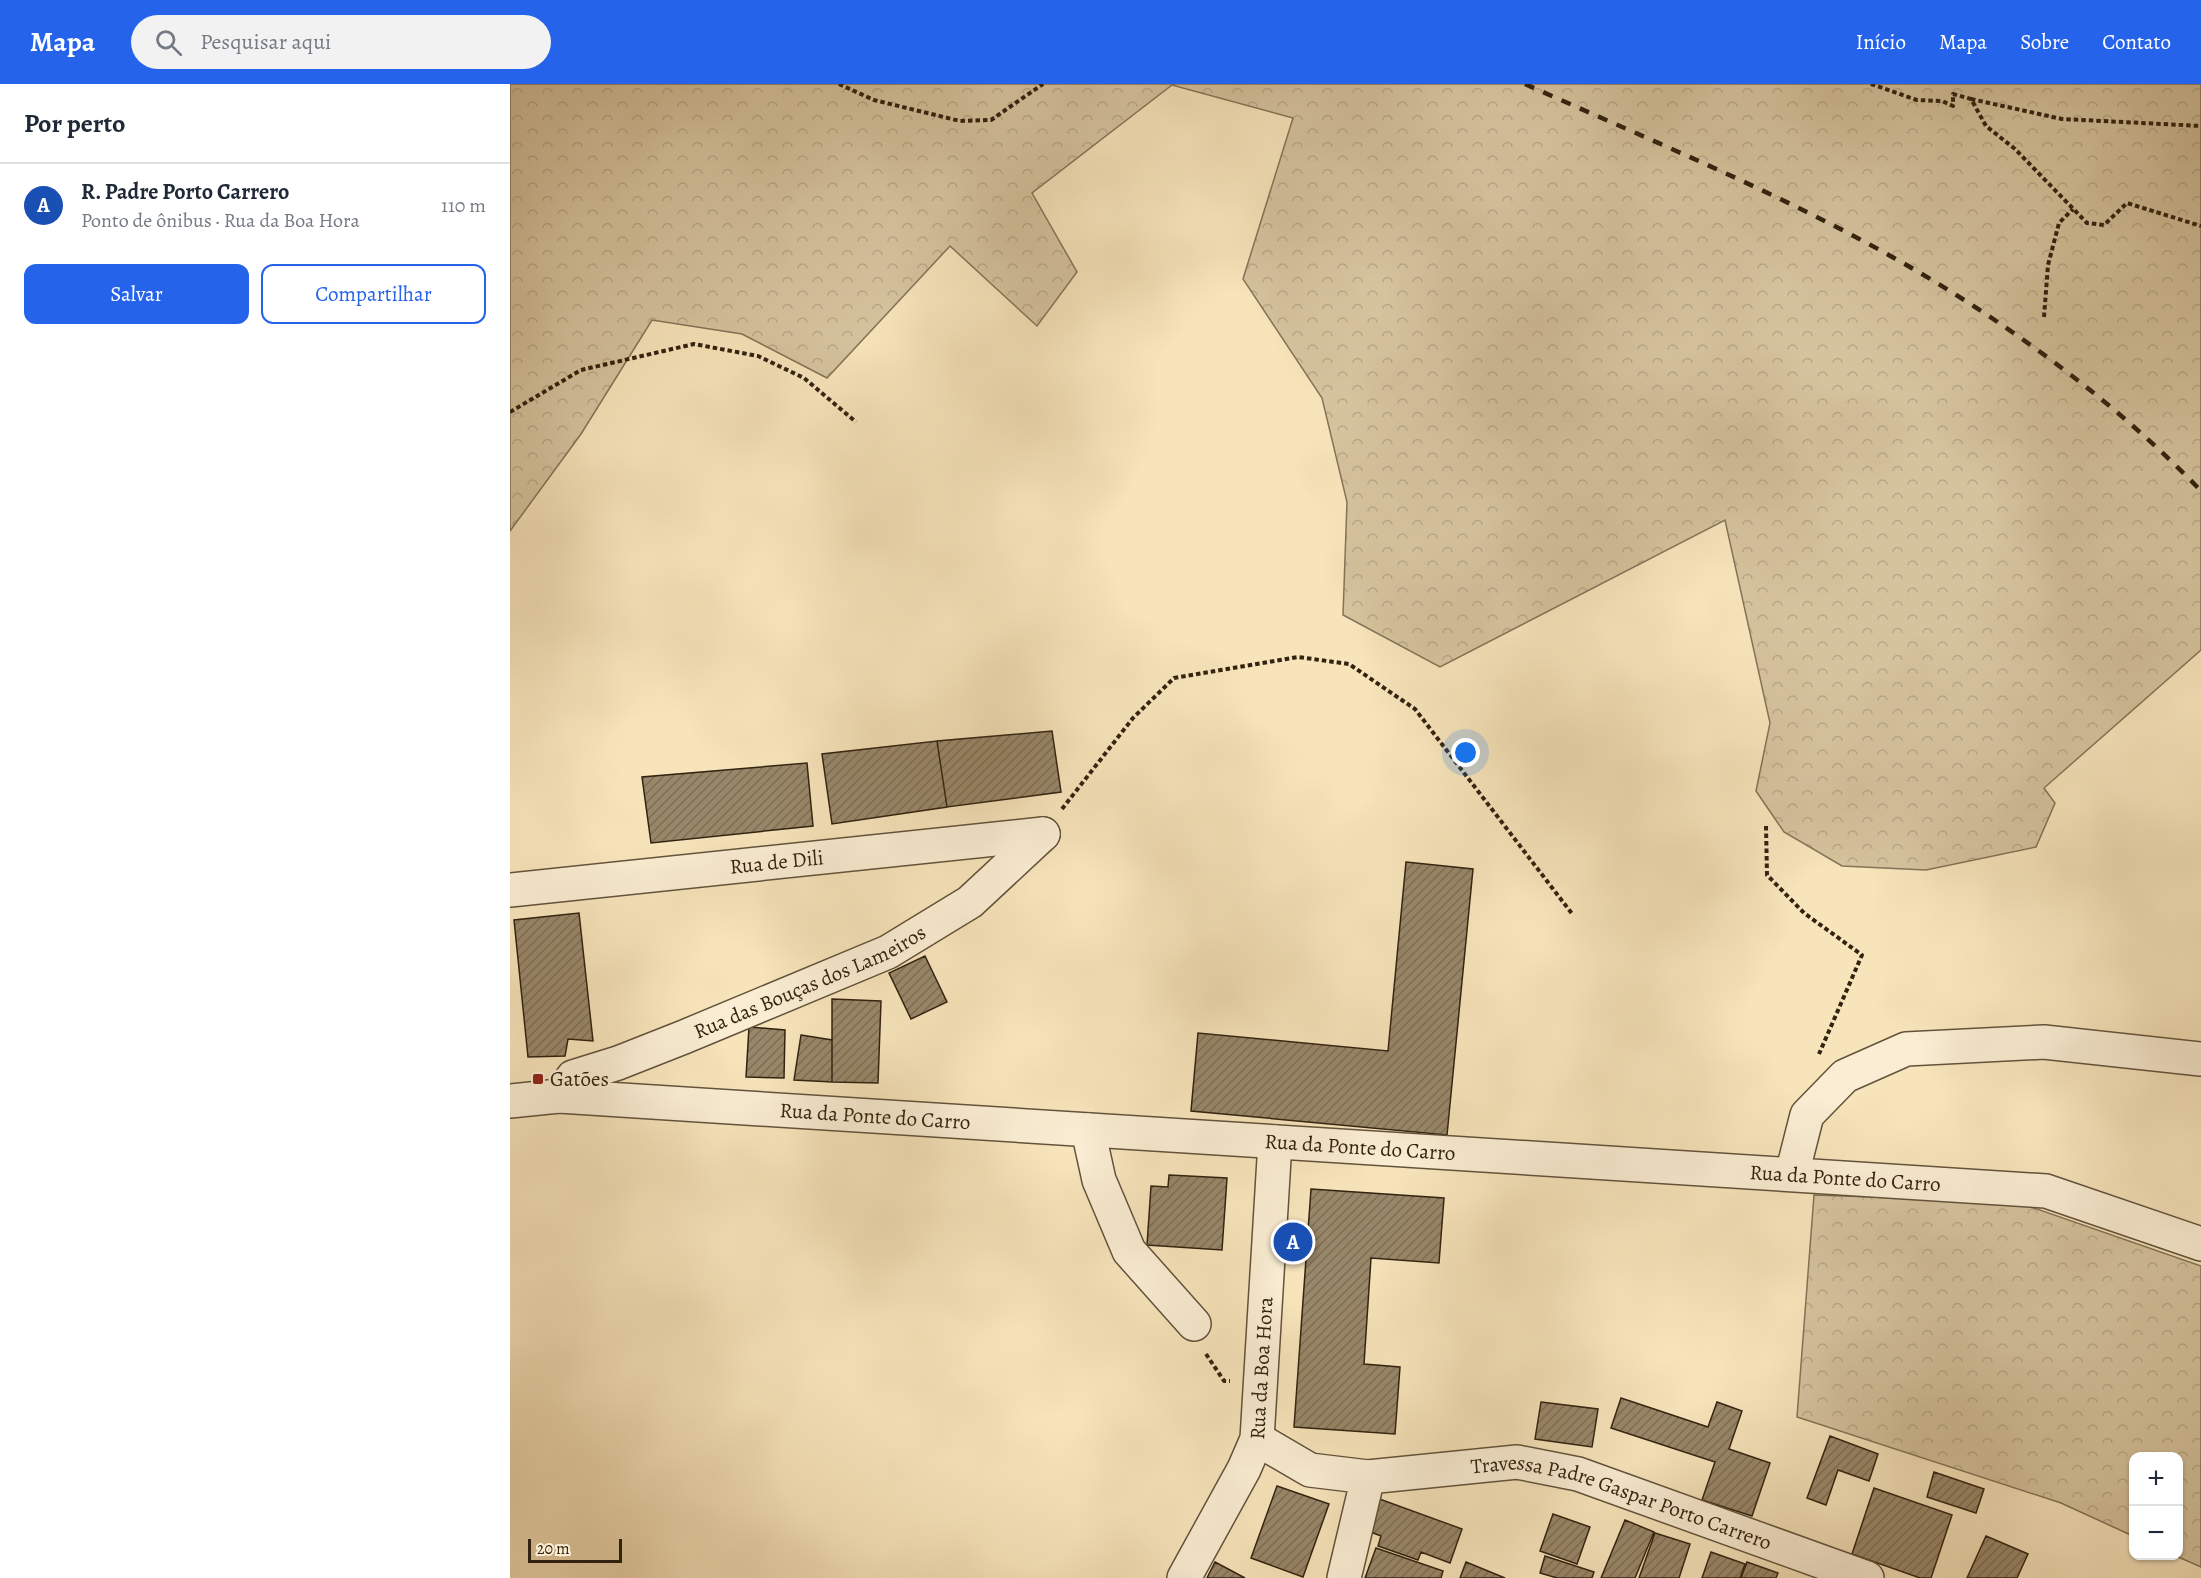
<!DOCTYPE html>
<html lang="pt">
<head>
<meta charset="utf-8">
<style>
  :root { --surface:#fff; --page:#f2f2f3; --text:#1f2937; --muted:#747a83; --line:#e0e1e3; --accent:#2563eb }
  body { margin:0; font-family:Alegreya,serif; background:var(--page); color:var(--text) }
  .controls { position:absolute; right:18px; bottom:18px; display:grid; overflow:hidden; border-radius:12px; box-shadow:0 2px 4px #0004 }
  .controls button { width:54px; height:54px; display:grid; place-items:center; padding:0; border:0; border-bottom:2px solid var(--line); background:var(--surface); color:var(--text); font:30px sans-serif }
  .scale { position:absolute; left:18px; bottom:15px; width:94px; box-sizing:border-box; padding-left:6px; border:3px solid #312310; border-top:0; font-size:16px; line-height:21px; white-space:nowrap; color:#312310; -webkit-text-stroke:4px #faedd3; paint-order:stroke }
  .you { position:absolute; left:956px; top:669px; width:21px; height:21px; margin:-15px; border:4px solid #fff; border-radius:50%; background:#1a73e8; box-shadow:0 0 0 9px #1a73e833 }
  .badge { display:grid; place-items:center; width:39px; height:39px; border-radius:50%; background:var(--accent); color:#fff; font-size:20px; font-weight:700 }
  .pin { position:absolute; translate:-50% -50%; border:3px solid #fff; box-shadow:0 2px 6px #0006 }
  .list { margin:0; padding:0; list-style:none }
  h2 { display:flex; justify-content:space-between; align-items:center; height:78px; margin:0; padding:0 24px; font-size:26px }
  h2 small { font-size:20px; font-weight:400; color:var(--muted) }
  .list li { display:grid; grid-template-columns:39px 1fr auto; gap:18px; align-items:center; box-sizing:border-box; height:84px; padding:0 24px; border-top:2px solid var(--line) }
  .list b { display:block; font-size:22px; white-space:nowrap }
  .list p { margin:0; font-size:20px; white-space:nowrap; color:var(--muted) }
  .list em { font-size:20px; font-style:normal; color:var(--muted) }
  .actions { display:flex; gap:12px; padding:18px 24px }
  .actions a { flex:1; padding:14px 0; border:2px solid var(--accent); border-radius:12px; text-align:center; font-size:21px; color:var(--accent) }
  .actions .main { background:var(--accent); color:#fff }
  .icon { flex:none; width:33px; height:33px; fill:none; stroke:currentColor; stroke-width:2; stroke-linecap:round; stroke-linejoin:round }
  .map { position:relative; flex:none; width:1691px; height:1494px; overflow:hidden }
  header { display:flex; align-items:center; gap:36px; box-sizing:border-box; height:84px; padding:0 30px; background:var(--accent); color:#fff }
  header strong { font-size:28px }
  nav { display:flex; gap:33px; margin-inline-start:auto; font-size:21px }
  .search { width:420px; height:54px; background:var(--page); display:flex; align-items:center; gap:15px; box-sizing:border-box; padding:0 21px; border-radius:33px; color:var(--muted); font-size:22px }
  main { display:flex }
  aside { flex:1; background:var(--surface) }
  .map>svg:first-child { display:block }
  .forest { fill:url(#forest-crowns); stroke:#837357; stroke-width:1.5 }
  .building { fill:url(#building-hatch); stroke:#312310; stroke-width:1.5 }
  .lines { fill:none; stroke-linecap:round; stroke-linejoin:round }
  .minor-casing { stroke:#62533b; stroke-width:36 }
  .path { stroke:#312310; stroke-width:4; stroke-dasharray:4.5 3; stroke-linecap:butt }
  .minor { stroke:#faedd3; stroke-width:33 }
  .rail { stroke:#312310; stroke-width:4.5; stroke-dasharray:10 10; stroke-linecap:butt }
  .poi-dot { fill:#8f2418; stroke:#faedd3; stroke-width:2 }
  .labels { text-anchor:middle; dominant-baseline:central; stroke-width:4.5; stroke-linejoin:round; paint-order:stroke }
  .street-label { font-size:21px; fill:#312310; stroke:#faedd3 }
  .poi-label { font-size:21px; fill:#312310; stroke:#faedd3; text-anchor:start }
</style>
</head>
<body>
<header>
<strong>Mapa</strong>
<div class="search"><svg class="icon" aria-label="search" viewBox="0 0 24 24"><circle cx="10" cy="10" r="6"/><path d="M15 15l6 6"/></svg>Pesquisar aqui</div>
<nav><a>Início</a><a>Mapa</a><a>Sobre</a><a>Contato</a></nav>
</header>
<main>
<aside>
<h2>Por perto<small></small></h2>
<ul class="list">
<li><span class="badge" style="background:#1a4fb4">A</span><div><b>R. Padre Porto Carrero</b><p>Ponto de ônibus · Rua da Boa Hora</p></div><em>110 m</em></li>
</ul>
<div class="actions"><a class="main">Salvar</a><a>Compartilhar</a></div>
</aside>
<div class="map">
<svg width="1691" height="1494" viewBox="0 0 1691 1494">
  <defs>
    <pattern id="forest-crowns" width="20" height="18" patternUnits="userSpaceOnUse" patternTransform="scale(1.5)"><rect width="20" height="18" fill="#d5c39e"/><path d="M2 6a3 3 0 1 1 6 0M12 15a3 3 0 1 1 6 0" fill="none" stroke="#b7a787"/></pattern>
    <pattern id="building-hatch" width="6" height="6" patternUnits="userSpaceOnUse" patternTransform="scale(1.5)"><rect width="6" height="6" fill="#988769"/><path d="M-1 1l2-2M0 6l6-6M5 7l2-2" fill="none" stroke="#7d6e55"/></pattern>
  </defs>
  <rect width="100%" height="100%" fill="#f7e4bb"/>
  <filter id="stains"><feTurbulence type="fractalNoise" baseFrequency=".00333" numOctaves="4"/><feColorMatrix values="0 0 0 0 .2 0 0 0 0 .09 0 0 0 0 .02 0 0 0 .5 -.17"/></filter>
  <radialGradient id="worn" r=".72"><stop offset=".6" stop-color="#630" stop-opacity="0"/><stop offset="1" stop-color="#630" stop-opacity=".3"/></radialGradient>
  <!-- forest -->
  <path class="forest" d="M0,0H1691V566L1534,704L1545,719L1526,763L1416,786L1332,782L1274,748L1246,707L1260,639L1215,436L930,583L833,531L837,418L812,314L733,195L783,34L662,1L522,109L567,188L527,242L440,162L317,294L232,250L142,236L71,350L0,447Z
    M1304,1111L1507,1118L1691,1182V1483L1666,1472H1668V1372H1624L1623,1452L1551,1419L1287,1333Z"/>
  <!-- building -->
  <path class="building" d="M542,647L551,708L437,723L427,657Z
    M427,657L437,723L322,740L312,670Z
    M297,679L303,742L141,759L132,693Z
    M896,778L963,785L937,1051L681,1027L688,949L878,967Z
    M69,829L83,957L58,955L55,972L18,973L4,836Z
    M415,872L437,918L401,935L379,889Z
    M322,915L371,917L368,999L322,998Z
    M239,943L275,946L274,994L236,993Z
    M291,951L322,956V998L284,996Z
    M659,1091L717,1094L712,1166L637,1161L641,1102L658,1103Z
    M801,1105L934,1114L929,1179L861,1174L854,1280L890,1283L885,1350L784,1343Z
    M1111,1314L1198,1343L1207,1318L1232,1327L1219,1365L1260,1379L1242,1432L1192,1416L1205,1378L1101,1344Z
    M1031,1318L1088,1325L1082,1363L1025,1355Z
    M1320,1352L1368,1370L1359,1397L1328,1386L1316,1421L1297,1414Z
    M1424,1388L1474,1405L1466,1429L1417,1413Z
    M767,1402L819,1420L793,1493L741,1474Z
    M1364,1404L1442,1431L1421,1494H1410L1342,1470Z
    M864,1413L952,1445L940,1479L911,1468L908,1476L868,1462L871,1452L853,1445Z
    M1043,1430L1080,1443L1067,1480L1030,1467Z
    M1115,1436L1144,1448L1125,1494H1091Z
    M1145,1449L1180,1460L1169,1494H1129Z
    M1476,1452L1518,1470L1507,1494H1457Z
    M866,1464L933,1487L931,1494H855Z
    M1201,1468L1235,1480L1230,1494H1192Z
    M1035,1472L1084,1488L1082,1494H1047L1030,1489Z
    M705,1478L735,1494H697Z
    M956,1478L995,1494H950Z
    M1237,1478L1268,1489L1266,1494H1231Z"/>
  <g class="lines">
    <defs>
      <g id="minor">
        <path id="s1" d="M0,806L533,750"/>
        <path id="s2" d="M49,1012L63,993L108,979L174,953L378,868L460,818L533,750"/>
        <path id="s3" d="M0,1017L49,1012L1536,1107L1691,1160"/>
        <path d="M578,1046L589,1096L619,1167L684,1240"/>
        <path d="M1282,1090L1297,1031L1335,992L1396,965L1534,958L1691,975"/>
        <path d="M747,1355L800,1386L858,1393L834,1494"/>
        <path id="s4" d="M858,1393L1007,1378L1068,1390L1357,1494"/>
        <path id="s5" d="M674,1494L734,1385L747,1355L765,1058"/>
      </g>
    </defs>
    <!-- minor casing -->
    <use href="#minor" class="minor-casing"/>
    <!-- path -->
    <path class="path" d="M329,0L364,16L450,37L481,36L533,0
      M1361,0L1407,16L1432,17L1443,22V10L1461,15L1476,42L1505,65L1577,139L1594,141L1617,119L1691,142
      M1461,15L1552,35L1691,42
      M1534,233L1538,181L1549,139L1563,125
      M0,328L71,286L184,260L248,272L294,294L346,338
      M552,725L623,634L664,594L788,573L839,580L905,625L1063,831
      M1256,742L1257,791L1294,829L1352,871L1309,970
      M696,1270L714,1297H720"/>
    <!-- minor -->
    <use href="#minor" class="minor"/>
    <!-- rail -->
    <path class="rail" d="M1015,0C1142,57 1272,110 1393,179C1498,239 1608,320 1691,407"/>
  </g>
  <!-- markers -->
  <rect class="poi-dot" x="22" y="989" width="12" height="12" rx="3"/>
  <g class="labels">
    <!-- street labels -->
    <g class="street-label">
      <text stroke="none"><textPath href="#s1" startOffset="268">Rua de Dili</textPath></text>
      <text stroke="none"><textPath href="#s2" startOffset="279">Rua das Bouças dos Lameiros</textPath></text>
      <text stroke="none"><textPath href="#s3" startOffset="366">Rua da Ponte do Carro</textPath></text>
      <text stroke="none"><textPath href="#s3" startOffset="852">Rua da Ponte do Carro</textPath></text>
      <text stroke="none"><textPath href="#s3" startOffset="1338">Rua da Ponte do Carro</textPath></text>
      <text stroke="none"><textPath href="#s5" startOffset="228">Rua da Boa Hora</textPath></text>
      <text stroke="none"><textPath href="#s4" startOffset="260">Travessa Padre Gaspar Porto Carrero</textPath></text>
    </g>
    <!-- poi labels -->
    <g class="poi-label">
      <text x="40" y="995">Gatões</text>
    </g>
  </g>
  <rect width="100%" height="100%" filter="url(#stains)"/>
  <rect width="100%" height="100%" fill="url(#worn)"/>
</svg>
<div class="controls">
<button>+</button>
<button>−</button>
</div>
<div class="scale">20 m</div>
<div class="you"></div>
<div class="pin badge" style="left:783px;top:1158px;background:#1a4fb4">A</div>
</div>
</main>
</body>
</html>
